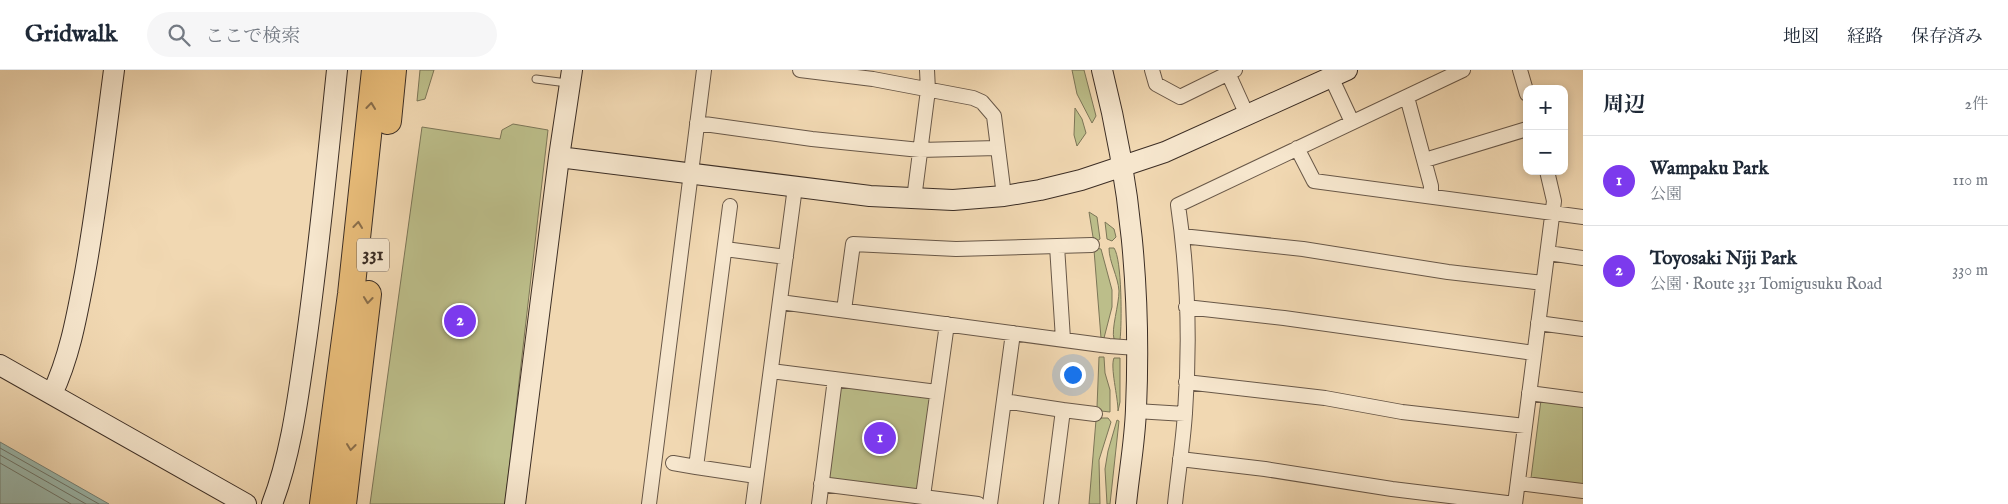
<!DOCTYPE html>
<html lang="ja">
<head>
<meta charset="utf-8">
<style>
  :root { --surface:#fff; --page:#f6f6f7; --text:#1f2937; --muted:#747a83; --line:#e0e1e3; --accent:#7c3aed }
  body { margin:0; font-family:"IM FELL English","Noto Serif JP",serif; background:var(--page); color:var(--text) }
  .controls { position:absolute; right:15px; top:15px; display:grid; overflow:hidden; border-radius:10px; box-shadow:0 2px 8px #0003 }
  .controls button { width:45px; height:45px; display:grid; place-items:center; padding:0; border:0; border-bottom:1px solid var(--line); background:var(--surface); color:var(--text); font:25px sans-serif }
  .you { position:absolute; left:1072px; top:304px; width:18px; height:18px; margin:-12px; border:4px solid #fff; border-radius:50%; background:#1a73e8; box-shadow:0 0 0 8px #1a73e833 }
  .badge { display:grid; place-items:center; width:32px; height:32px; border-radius:50%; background:var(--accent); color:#fff; font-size:16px; font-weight:700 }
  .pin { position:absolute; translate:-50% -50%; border:2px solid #fff; box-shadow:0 1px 5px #0006 }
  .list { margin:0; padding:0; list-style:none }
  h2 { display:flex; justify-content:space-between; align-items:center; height:65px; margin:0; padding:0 20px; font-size:21px }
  h2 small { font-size:16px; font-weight:400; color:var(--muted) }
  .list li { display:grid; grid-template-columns:32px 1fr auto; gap:15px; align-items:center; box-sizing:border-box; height:90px; padding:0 20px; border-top:1px solid var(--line) }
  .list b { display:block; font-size:19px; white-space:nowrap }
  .list p { margin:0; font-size:16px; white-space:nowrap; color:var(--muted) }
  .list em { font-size:16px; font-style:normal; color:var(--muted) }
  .icon { flex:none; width:28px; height:28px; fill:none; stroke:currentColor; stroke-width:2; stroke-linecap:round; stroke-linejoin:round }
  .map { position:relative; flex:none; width:1583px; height:434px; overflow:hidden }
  header { display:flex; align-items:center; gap:30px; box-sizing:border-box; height:70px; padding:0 25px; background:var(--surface); border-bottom:1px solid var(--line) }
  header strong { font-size:24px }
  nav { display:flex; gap:28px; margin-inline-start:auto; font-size:18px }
  .search { width:350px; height:45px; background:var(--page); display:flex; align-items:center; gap:12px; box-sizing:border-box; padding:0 18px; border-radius:28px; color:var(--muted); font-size:19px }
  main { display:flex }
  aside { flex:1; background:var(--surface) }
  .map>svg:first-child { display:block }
  .green { fill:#bcbe8a; stroke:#7c7658 }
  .water { fill:#9bb9ae; stroke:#758177 }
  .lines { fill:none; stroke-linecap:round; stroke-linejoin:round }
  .shore { stroke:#6c746a; stroke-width:1 }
  .lane-casing { stroke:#695848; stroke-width:9 }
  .street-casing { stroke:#695848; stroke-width:16 }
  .secondary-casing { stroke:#3c2e25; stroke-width:22 }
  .highway-casing { stroke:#3c2e25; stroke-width:28 }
  .lane { stroke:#f6e6cd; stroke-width:7 }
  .street { stroke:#f6e6cd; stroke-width:14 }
  .secondary { stroke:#f6e6cd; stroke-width:20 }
  .highway { stroke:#e8bc79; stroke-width:26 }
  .oneway { stroke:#896e4b }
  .labels { text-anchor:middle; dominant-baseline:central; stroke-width:4; stroke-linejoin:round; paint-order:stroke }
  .shield { fill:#f6e6cd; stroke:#746557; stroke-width:1 }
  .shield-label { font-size:19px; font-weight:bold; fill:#3c2e25 }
</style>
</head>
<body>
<header>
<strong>Gridwalk</strong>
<div class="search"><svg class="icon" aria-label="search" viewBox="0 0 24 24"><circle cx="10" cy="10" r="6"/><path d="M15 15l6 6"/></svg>ここで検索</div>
<nav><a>地図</a><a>経路</a><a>保存済み</a></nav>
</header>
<main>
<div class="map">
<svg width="1583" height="434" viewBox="0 0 1583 434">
  <rect width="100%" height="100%" fill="#f1d8b2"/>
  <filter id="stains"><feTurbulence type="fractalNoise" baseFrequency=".004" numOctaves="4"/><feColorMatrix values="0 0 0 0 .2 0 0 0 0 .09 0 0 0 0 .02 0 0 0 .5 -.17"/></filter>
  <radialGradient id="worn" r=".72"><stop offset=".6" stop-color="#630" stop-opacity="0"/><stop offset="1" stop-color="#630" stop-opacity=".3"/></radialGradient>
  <!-- green -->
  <path class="green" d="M420,0H434L425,29L417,31Z
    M1072,0H1084L1096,46L1092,53L1077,24Z
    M1075,38L1082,49L1086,63L1077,76L1074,65Z
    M513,54L548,60L505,434H370L422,57L500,69L502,60Z
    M1089,142L1097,147L1100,169L1097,171L1093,167Z
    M1105,152L1114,159L1116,167L1112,171L1107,169Z
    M1096,178L1101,179L1112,220V237L1104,268H1101L1094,180Z
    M1109,178H1114C1122,189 1122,254 1120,270L1114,269C1111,259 1119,235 1119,221C1118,206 1109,192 1109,178Z
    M1099,287H1104L1105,303L1110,320V342L1101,341L1097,337Z
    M1114,288H1120V332L1118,341C1118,327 1110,297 1114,288Z
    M843,315L929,328L931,331L920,417L915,421L831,410L829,405L840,318Z
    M1541,330L1583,336V415L1531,408Z
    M1098,348H1108L1111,352L1099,390L1100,434H1089L1096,350Z
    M1117,350L1119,351L1110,434H1107L1105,399L1108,381Z"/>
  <!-- water -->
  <path class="water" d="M0,372L109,434H0Z"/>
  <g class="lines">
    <!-- shore -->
    <path class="shore" d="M0,378L99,434
      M0,385L86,434
      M0,393L71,434"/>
    <defs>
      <path id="lane" d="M536,9L567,13"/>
      <path id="street" d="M800,0L873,9L973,28L982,32L994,46L1004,126
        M1152,0L1156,14L1180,27L1235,0
        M1520,0L1527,24
        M1228,3L1247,45
        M1331,7L1352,52
        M1407,27L1431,116V126
        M697,53L812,69L920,80L997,78
        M1297,78L1314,111L1583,147
        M1425,90L1527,59
        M914,129L928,20L927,0
        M730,136L696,397L756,406
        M1182,166L1303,179L1448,202L1543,213
        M1057,176L1092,175
        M725,179L786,187
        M1548,183L1583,188
        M780,232L1109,276L1137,278
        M1186,237L1284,248L1534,283
        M844,240L853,174L956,179L1057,176L1063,269
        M1538,253L1583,259
        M771,301L937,322
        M1186,312L1325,328L1402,342L1525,356
        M1529,323L1583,330
        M1004,331L1063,340L1051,434
        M1063,340L1095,344
        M1136,341L1185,344
        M1180,389L1265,399L1392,419L1515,434
        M673,393L696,397
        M1518,413L1583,421
        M821,414L978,434
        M923,426L947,254
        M649,434L704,0
        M753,434L795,117
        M819,434L835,309
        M990,434L1013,263
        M1175,434C1178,404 1183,374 1185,343C1190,275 1188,203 1178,135L1463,0
        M1515,434L1554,131L1547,101"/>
      <path id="secondary" d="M1102,0C1131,114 1141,222 1136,339C1135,371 1129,403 1126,434
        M559,87L870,126L953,130L1004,126L1040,120L1081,110L1165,82L1347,0
        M0,295L246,434
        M52,324C70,286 77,245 85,203C97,136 105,68 114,0
        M272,434C290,387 297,335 304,286C318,191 327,95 337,0
        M515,434L559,87L572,0"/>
      <path id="highway" d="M388,51L393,0
        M323,434L351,224L375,0
        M343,434L368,224"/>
    </defs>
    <!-- lane casing -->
    <use href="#lane" class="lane-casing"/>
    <!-- street casing -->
    <use href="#street" class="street-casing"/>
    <!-- secondary casing -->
    <use href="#secondary" class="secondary-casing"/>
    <!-- highway casing -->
    <use href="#highway" class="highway-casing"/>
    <!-- lane -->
    <use href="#lane" class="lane"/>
    <!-- street -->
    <use href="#street" class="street"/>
    <!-- secondary -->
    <use href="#secondary" class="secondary"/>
    <!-- highway -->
    <use href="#highway" class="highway"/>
  </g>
  <!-- one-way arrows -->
  <defs><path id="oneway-chevron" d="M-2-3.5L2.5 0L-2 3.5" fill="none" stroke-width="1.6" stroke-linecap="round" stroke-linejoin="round" transform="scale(1.25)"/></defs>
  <g class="oneway">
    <use href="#oneway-chevron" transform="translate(371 36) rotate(-84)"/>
    <use href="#oneway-chevron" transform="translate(358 155) rotate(-84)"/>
    <use href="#oneway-chevron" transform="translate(368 230) rotate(96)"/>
    <use href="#oneway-chevron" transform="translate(351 377) rotate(97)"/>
  </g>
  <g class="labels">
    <!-- shield labels -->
    <rect class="shield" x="357" y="168.5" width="32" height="33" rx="4"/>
    <g class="shield-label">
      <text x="373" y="185">331</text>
    </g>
  </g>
  <rect width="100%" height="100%" filter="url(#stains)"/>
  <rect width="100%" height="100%" fill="url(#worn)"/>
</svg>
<div class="controls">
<button>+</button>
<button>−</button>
</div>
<div class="you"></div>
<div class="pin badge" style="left:880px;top:368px">1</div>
<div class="pin badge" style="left:460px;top:251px">2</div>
</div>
<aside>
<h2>周辺<small>2件</small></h2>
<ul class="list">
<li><span class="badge">1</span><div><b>Wampaku Park</b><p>公園</p></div><em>110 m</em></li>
<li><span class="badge">2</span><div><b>Toyosaki Niji Park</b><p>公園 · Route 331 Tomigusuku Road</p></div><em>330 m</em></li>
</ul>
</aside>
</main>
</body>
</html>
